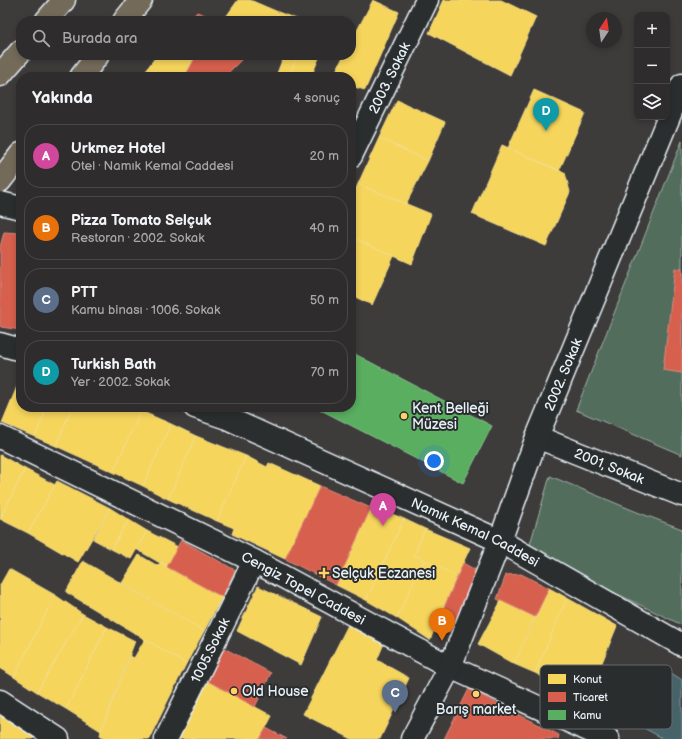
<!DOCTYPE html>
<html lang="tr">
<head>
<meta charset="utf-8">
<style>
  :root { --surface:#2e2c2c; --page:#363434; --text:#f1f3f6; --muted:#a7a7a9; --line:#494848; --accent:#1a73e8 }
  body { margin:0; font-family:"Balsamiq Sans",sans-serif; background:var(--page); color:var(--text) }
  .controls { position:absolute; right:12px; top:12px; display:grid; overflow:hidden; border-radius:8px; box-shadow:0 2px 6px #0003 }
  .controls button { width:36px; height:36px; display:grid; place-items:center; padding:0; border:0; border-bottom:1px solid var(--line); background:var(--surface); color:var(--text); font:20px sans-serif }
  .compass { position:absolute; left:586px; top:12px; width:36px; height:36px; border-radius:50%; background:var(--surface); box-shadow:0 2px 6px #0003; rotate:13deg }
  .you { position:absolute; left:434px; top:461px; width:14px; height:14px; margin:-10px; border:3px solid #fff; border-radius:50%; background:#1a73e8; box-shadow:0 0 0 6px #1a73e833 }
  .badge { display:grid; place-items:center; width:26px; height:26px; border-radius:50%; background:var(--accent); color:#fff; font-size:13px; font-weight:700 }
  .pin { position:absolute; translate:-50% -33px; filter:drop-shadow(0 1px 2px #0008) }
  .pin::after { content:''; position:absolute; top:21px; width:14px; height:12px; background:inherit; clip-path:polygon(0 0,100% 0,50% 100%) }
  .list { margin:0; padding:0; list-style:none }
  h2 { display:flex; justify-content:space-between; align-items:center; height:52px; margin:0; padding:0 16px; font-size:17px }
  h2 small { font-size:13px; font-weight:400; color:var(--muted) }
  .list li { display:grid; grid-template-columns:26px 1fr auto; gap:12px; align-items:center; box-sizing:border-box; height:64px; margin:0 8px 8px; padding:0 8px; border:1px solid var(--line); border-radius:16px }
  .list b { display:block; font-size:15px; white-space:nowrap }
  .list p { margin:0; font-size:13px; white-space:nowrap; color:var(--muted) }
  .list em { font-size:13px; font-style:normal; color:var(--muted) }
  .icon { flex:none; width:22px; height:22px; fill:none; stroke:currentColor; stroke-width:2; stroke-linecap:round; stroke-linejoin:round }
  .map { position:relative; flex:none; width:682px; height:739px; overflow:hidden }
  .search { position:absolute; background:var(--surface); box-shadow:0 2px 6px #0003; left:16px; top:16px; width:340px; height:44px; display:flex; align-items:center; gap:10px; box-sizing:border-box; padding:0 14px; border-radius:16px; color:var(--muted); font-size:15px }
  .panel { position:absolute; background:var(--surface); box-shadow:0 2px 6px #0003; left:16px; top:72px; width:340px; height:340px; border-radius:16px }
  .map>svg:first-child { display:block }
  .green { fill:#536d5b; stroke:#9eafaa }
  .water { fill:#47636b; stroke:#879ca3 }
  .homes { fill:#f6d55c; stroke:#f2dd8b }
  .shops { fill:#d6604d; stroke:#db8c80 }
  .public { fill:#5aae61; stroke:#85c28e }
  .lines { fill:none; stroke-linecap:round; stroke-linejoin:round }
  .street-casing { stroke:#e8f1f8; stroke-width:25 }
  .highway-casing { stroke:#e8f1f8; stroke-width:25 }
  .street { stroke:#2a2d2e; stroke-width:22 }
  .highway { stroke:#736b5a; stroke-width:22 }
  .poi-dot { fill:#ffd166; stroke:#2a2d2e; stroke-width:1.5 }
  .labels { text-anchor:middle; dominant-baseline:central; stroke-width:4; stroke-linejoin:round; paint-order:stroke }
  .street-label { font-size:14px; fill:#e8f1f8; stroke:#2a2d2e }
  .poi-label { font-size:14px; fill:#e8f1f8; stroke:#2a2d2e; text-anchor:start }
  .key { fill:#2a2d2e; stroke:#63686b; stroke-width:1 }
  .key-label { font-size:11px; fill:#e8f1f8 }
</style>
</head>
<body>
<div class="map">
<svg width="682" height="739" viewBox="0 0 682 739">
  <rect width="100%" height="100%" fill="#3e3b3b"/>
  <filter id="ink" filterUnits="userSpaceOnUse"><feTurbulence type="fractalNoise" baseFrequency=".025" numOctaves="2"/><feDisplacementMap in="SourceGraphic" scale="8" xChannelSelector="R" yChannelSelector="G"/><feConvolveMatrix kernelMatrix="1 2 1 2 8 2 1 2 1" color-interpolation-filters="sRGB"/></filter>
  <g filter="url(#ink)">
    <!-- green -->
    <path class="green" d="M682,141V455L576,410Z
      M550,476L637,512L682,529V625L528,551Z"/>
    <!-- water -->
    <path class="water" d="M668,671L682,680V739H664L642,727Z"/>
    <!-- homes -->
    <path class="homes" d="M238,0H250L278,12L275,21H223Z
      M373,0L399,12L365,90L351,86V77H333L344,55H351V42Z
      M444,0H501L536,17L510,75L429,33Z
      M278,12L299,20L298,21H275Z
      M157,55H191L196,56L184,77H141Z
      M284,55H298L288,77L276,76Z
      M298,55H310L319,58L311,77H288Z
      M534,90L585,113L559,171L508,148Z
      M397,100L445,122L428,161L379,138Z
      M379,138L428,161L406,204L358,184Z
      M502,145L565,173L570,192L546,246L472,214Z
      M358,184L431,214L412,264L351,237V199Z
      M351,237L394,256L372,305L351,295Z
      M21,377V407H47L35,437L2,423Z
      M47,407H72L56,446L35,437Z
      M72,407H128L141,411L113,472L56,446Z
      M141,411L171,424L143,486L113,472Z
      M171,424L196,436L168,499L143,486Z
      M196,436L246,456L217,521L168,499Z
      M0,455L25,469L0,519Z
      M246,456L267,467L269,463L320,486L285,559L232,534L234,528L217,521Z
      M25,469L55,485L28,533L0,519Z
      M57,481L110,508L78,562L28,533Z
      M371,505L404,519L366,600L336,585Z
      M110,508L129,520L111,549L93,539Z
      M404,519L425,529L414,555L424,560L397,618L366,600Z
      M129,520L147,531L131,559L111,549Z
      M425,529L470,548L457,576L414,555Z
      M147,531L178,547L167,567L136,549Z
      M139,555L158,566L161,562L222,597L204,631L122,583Z
      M424,560L457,576L430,640L397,618Z
      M83,561L204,631L186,664L66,592Z
      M9,569L55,595L14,677L0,668V585Z
      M258,586L322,617L301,665L237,631Z
      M549,588L567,598L535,673L514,664Z
      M55,595L83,614L37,692L14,677Z
      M567,598L617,626L587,699L535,673Z
      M501,601L535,617L514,664L478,644Z
      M83,614L107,627L66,709L37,692Z
      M349,623L385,641L377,660L409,678L380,739H352L303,714Z
      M107,627L135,641L101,731L66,709Z
      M145,639L186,664L149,739H106L100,735L101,731L130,656L134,658Z
      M204,679L272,716L260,739H178Z
      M0,713L35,736L33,739H0Z"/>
    <!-- shops -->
    <path class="shops" d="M197,12L221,21H188Z
      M191,55H246L224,77H199L187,73L196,56Z
      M4,232L21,233V330L1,327L0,326V247Z
      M675,268L682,269V373L663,370Z
      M320,486L371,508L336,585L285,559Z
      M181,540L235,570L222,597L167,567Z
      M463,563L479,572L450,632L436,626Z
      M521,574L549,588L535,617L497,599L506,575Z
      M220,646L271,673L255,707L204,679Z
      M469,689L559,735L558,739H444Z
      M266,728L287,739H260Z"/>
    <!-- public -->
    <path class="public" d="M351,352L492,426L463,483L315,407H351Z"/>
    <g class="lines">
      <defs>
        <g id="street">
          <path id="s1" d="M351,156L427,0"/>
          <path d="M0,203L21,208"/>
          <path d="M0,344L21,350"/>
          <path id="s2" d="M195,407L227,418L500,541L682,645"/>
          <path id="s3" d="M0,437L254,561L450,667L608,739"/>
          <path id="s4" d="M537,437L682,495"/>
          <path d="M0,701L58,739"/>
          <path id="s5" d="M166,739L254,561"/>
          <path id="s6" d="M412,739L450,667L500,541L537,437L682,85"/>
        </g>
        <path id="highway" d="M46,21L64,0
          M124,21L141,0
          M0,75L21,51
          M81,77L98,55
          M0,181L21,154"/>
      </defs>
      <!-- street casing -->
      <use href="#street" class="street-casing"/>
      <!-- highway casing -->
      <use href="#highway" class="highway-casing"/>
      <!-- street -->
      <use href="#street" class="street"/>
      <!-- highway -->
      <use href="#highway" class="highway"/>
    </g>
  </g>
  <!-- markers -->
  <g class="poi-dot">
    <circle cx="404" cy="416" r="4"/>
    <path d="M322 567h4v4h4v4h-4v4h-4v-4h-4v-4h4z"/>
    <circle cx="234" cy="691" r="4"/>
    <circle cx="476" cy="694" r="4"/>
  </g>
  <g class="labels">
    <!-- street labels -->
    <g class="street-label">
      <text stroke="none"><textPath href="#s1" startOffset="87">2003. Sokak</textPath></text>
      <text stroke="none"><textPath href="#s6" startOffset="395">2002. Sokak</textPath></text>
      <text stroke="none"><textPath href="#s4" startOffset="78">2001, Sokak</textPath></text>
      <text stroke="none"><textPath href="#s2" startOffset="307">Namık Kemal Caddesi</textPath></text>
      <text stroke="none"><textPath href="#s3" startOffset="339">Cengiz Topel Caddesi</textPath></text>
      <text stroke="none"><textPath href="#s5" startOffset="99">1005.Sokak</textPath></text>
    </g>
    <!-- poi labels -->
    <g class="poi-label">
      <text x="412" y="408">Kent Belleği<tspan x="412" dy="16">Müzesi</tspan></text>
      <text x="332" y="573">Selçuk Eczanesi</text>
      <text x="242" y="691">Old House</text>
      <text x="476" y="709" text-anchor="middle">Barış market</text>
    </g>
  </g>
  <!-- legend -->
  <rect x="540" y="665" width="132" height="64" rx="6" class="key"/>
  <rect x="548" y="674" width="18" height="10" fill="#f6d55c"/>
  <rect x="548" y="692" width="18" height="10" fill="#d6604d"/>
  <rect x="548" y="710" width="18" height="10" fill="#5aae61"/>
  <g class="key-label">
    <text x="573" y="683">Konut</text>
    <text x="573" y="701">Ticaret</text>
    <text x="573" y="719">Kamu</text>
  </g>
</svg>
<div class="controls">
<button>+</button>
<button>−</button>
<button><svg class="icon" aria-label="layers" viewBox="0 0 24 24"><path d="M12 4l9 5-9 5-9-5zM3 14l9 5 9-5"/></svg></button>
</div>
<svg class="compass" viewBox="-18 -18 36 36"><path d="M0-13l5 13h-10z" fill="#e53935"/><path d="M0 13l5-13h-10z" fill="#a7a7a9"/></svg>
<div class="you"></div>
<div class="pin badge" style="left:383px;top:526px;background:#d1479c">A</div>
<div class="pin badge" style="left:442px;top:641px;background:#e8710a">B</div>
<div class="pin badge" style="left:395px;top:713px;background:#5c6f8a">C</div>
<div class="pin badge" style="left:546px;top:131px;background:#0f9aa8">D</div>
<div class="search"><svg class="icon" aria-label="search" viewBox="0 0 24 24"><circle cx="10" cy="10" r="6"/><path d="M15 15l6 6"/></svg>Burada ara</div>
<section class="panel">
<h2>Yakında<small>4 sonuç</small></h2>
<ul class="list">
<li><span class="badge" style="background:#d1479c">A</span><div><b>Urkmez Hotel</b><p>Otel · Namık Kemal Caddesi</p></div><em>20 m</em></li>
<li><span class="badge" style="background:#e8710a">B</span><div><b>Pizza Tomato Selçuk</b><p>Restoran · 2002. Sokak</p></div><em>40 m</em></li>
<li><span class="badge" style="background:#5c6f8a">C</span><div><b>PTT</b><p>Kamu binası · 1006. Sokak</p></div><em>50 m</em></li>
<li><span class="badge" style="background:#0f9aa8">D</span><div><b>Turkish Bath</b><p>Yer · 2002. Sokak</p></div><em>70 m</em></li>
</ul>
</section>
</div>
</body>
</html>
